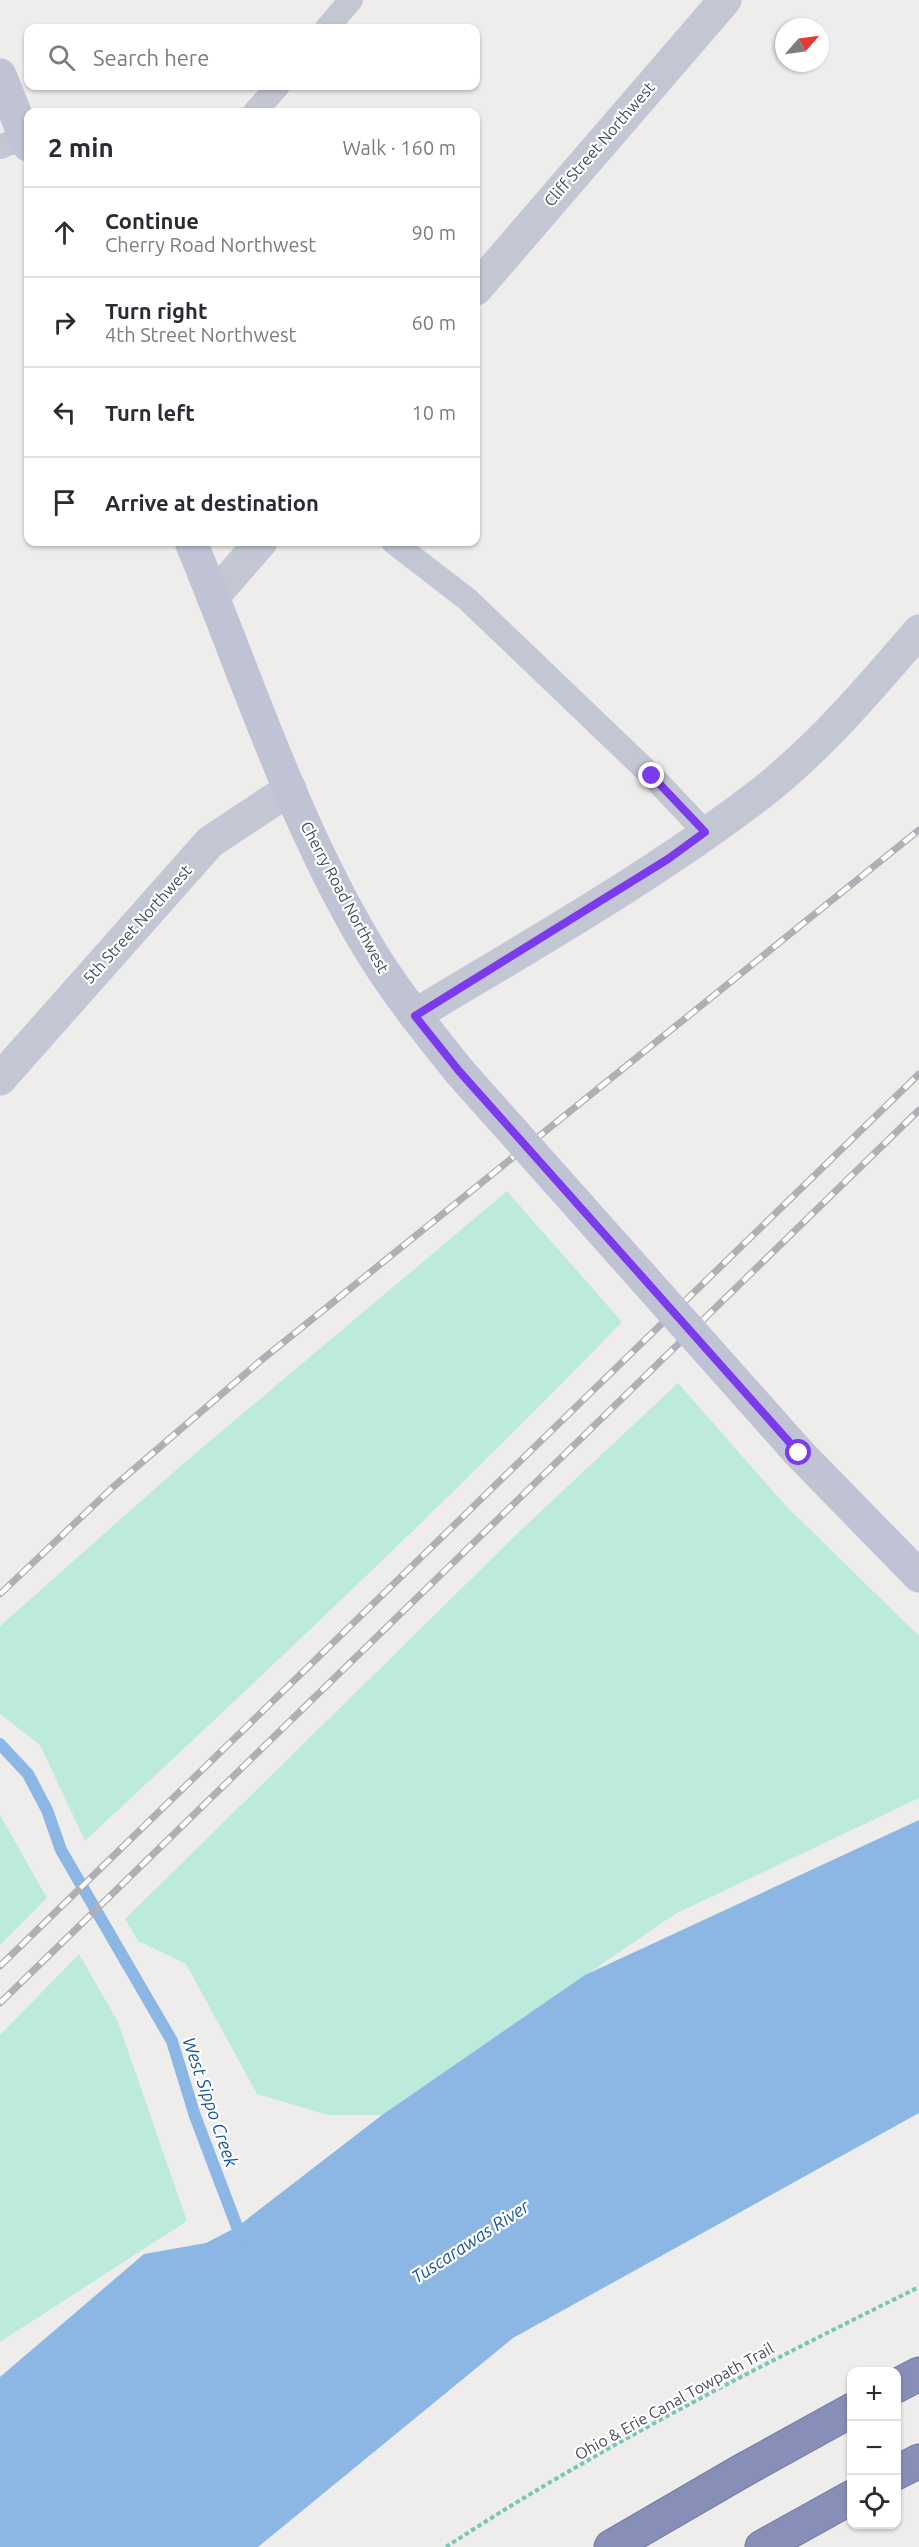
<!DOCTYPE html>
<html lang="en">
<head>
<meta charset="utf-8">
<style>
  :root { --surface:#fff; --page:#f7f7f7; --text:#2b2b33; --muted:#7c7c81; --line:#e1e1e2 }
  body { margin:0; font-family:Ubuntu,sans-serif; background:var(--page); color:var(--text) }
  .controls { position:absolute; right:18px; bottom:18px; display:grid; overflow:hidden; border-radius:12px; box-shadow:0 2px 4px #0004 }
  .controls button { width:54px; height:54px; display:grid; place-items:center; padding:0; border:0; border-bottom:2px solid var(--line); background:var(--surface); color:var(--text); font:30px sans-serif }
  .compass { position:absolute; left:775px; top:18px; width:54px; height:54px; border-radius:50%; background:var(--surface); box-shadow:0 2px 4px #0004; rotate:62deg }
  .stop { position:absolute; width:18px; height:18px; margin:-14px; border:4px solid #7c3aed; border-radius:50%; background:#fff }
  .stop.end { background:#7c3aed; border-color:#fff; box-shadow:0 2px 6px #0008 }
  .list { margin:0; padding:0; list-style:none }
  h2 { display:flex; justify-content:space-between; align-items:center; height:78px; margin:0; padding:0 24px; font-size:26px }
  h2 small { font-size:20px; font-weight:400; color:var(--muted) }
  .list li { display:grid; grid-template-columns:39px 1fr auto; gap:18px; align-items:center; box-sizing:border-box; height:90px; padding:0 24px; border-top:2px solid var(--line) }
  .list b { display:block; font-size:22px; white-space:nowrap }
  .list p { margin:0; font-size:20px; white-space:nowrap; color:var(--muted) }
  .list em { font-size:20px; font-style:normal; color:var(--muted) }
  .icon { flex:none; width:33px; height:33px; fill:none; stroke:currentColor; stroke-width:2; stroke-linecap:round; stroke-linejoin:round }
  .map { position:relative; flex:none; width:919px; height:2547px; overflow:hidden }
  .search { position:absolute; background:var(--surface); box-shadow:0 2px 4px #0004; left:24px; top:24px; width:456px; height:66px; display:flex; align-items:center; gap:15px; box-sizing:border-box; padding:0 21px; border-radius:12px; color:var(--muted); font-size:22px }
  .panel { position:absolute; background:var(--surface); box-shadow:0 2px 4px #0004; left:24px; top:108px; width:456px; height:438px; border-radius:12px }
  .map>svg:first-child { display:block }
  .green { fill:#bcebdd }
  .water { fill:#8cb7e5 }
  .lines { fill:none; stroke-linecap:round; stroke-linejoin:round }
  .stream { stroke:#8cb7e5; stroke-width:12 }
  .highway-casing { stroke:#727aa4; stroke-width:35 }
  .path { stroke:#77c6b8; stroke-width:4; stroke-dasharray:4.5 3; stroke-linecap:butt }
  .lane { stroke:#c3c7d3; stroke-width:24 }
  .street { stroke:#c3c7d3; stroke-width:33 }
  .secondary { stroke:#c0c3d4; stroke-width:33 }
  .highway { stroke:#878fb8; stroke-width:33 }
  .rail-casing { stroke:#afafb6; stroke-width:7 }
  .rail { stroke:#fff; stroke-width:4.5; stroke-dasharray:14; stroke-linecap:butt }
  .secondary-bridge { stroke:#c0c3d4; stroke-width:33 }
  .route { stroke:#7c3aed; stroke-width:8 }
  .labels { text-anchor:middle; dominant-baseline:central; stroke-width:4.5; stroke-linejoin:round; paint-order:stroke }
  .street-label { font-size:16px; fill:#464a58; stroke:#fff }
  .water-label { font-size:18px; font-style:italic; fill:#15559c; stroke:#fff }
</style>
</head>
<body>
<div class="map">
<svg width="919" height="2547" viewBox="0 0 919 2547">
  <rect width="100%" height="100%" fill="#efedec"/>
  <!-- green -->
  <path class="green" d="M507,1191L622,1322C449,1501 267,1671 85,1841L40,1745L0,1714V1626L184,1463Z
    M678,1383L785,1505L919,1636V1798L675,1914L382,2115H328L257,2094L186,1964L138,1941L125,1919L522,1529Z
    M0,1815L47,1898L0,1945Z
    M79,1954L118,2022L187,2221L0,2342V2035Z"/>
  <!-- water -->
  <path class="water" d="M919,1820V2113L513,2338L258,2547H0V2377L144,2254L206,2243L237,2227L382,2115L585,1975Z"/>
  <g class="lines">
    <!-- stream -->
    <path class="stream" d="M0,1744L28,1774L47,1810L61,1850L172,2041L195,2116L242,2240"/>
    <defs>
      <path id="highway" d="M896,2386L919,2374
        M896,2473L919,2461
        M611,2547L740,2472L852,2410
        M762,2547L852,2497"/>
    </defs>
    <!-- highway casing -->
    <use href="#highway" class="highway-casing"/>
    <!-- path -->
    <path class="path" d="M446,2547C597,2448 758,2367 919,2287"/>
    <!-- lane -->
    <path class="lane" d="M327,28L351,0
      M255,112L278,86
      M0,147L25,137
      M393,542L467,599L652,776L705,832"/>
    <!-- street -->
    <path class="street" d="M476,289L725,0
      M213,597L261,542
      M415,1015C533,944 655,875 764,791C822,745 871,687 919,631
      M0,1079L210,842L290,789"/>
    <!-- secondary -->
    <path class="secondary" d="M0,75L28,145
      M191,542C246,675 295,827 370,950C396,993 428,1032 459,1071
      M799,1453L919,1576"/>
    <!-- highway -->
    <use href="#highway" class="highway"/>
    <defs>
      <path id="rail" d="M0,1594L112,1488L259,1362L919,830
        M0,1966L919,1074
        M0,2003L919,1110"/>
    </defs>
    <!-- rail casing -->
    <use href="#rail" class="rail-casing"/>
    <!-- rail -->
    <use href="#rail" class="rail"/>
    <!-- secondary-bridge -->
    <path class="secondary-bridge" d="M459,1071L799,1453"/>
  </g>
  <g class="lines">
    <!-- route -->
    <path class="route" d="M652,776L705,832L668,859L415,1016L459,1071L799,1453"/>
  </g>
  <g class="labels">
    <!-- street labels -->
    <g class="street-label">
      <text transform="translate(599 144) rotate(-49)">Cliff Street Northwest</text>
      <text transform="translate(345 897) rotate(62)">Cherry Road Northwest</text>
      <text transform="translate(137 924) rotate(-48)">5th Street Northwest</text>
      <text transform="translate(674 2401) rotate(-29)">Ohio &amp; Erie Canal Towpath Trail</text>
    </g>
    <!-- water labels -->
    <g class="water-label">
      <text transform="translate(211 2102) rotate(71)">West Sippo Creek</text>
      <text transform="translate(470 2241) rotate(-33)">Tuscarawas River</text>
    </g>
  </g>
</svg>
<div class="controls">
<button>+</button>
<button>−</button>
<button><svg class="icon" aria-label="locate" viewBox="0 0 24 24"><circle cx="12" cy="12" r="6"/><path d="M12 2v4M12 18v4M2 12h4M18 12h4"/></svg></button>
</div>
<svg class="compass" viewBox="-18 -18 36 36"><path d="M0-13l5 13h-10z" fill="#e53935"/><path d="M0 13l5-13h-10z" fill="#7c7c81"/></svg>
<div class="stop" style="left:799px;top:1453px"></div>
<div class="stop end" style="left:652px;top:776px"></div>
<div class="search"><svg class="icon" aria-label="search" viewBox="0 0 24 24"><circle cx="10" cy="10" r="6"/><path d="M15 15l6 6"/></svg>Search here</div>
<section class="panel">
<h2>2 min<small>Walk · 160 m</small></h2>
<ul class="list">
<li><svg class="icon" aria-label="ahead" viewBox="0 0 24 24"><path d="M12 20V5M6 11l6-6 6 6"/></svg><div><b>Continue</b><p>Cherry Road Northwest</p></div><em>90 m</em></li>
<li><svg class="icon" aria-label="right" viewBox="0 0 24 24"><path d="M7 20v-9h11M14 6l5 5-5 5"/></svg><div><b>Turn right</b><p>4th Street Northwest</p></div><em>60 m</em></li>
<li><svg class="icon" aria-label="left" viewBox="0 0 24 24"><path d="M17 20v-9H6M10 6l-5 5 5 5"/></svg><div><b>Turn left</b></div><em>10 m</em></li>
<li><svg class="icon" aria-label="arrive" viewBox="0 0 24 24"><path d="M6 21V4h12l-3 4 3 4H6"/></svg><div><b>Arrive at destination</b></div></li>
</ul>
</section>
</div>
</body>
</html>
